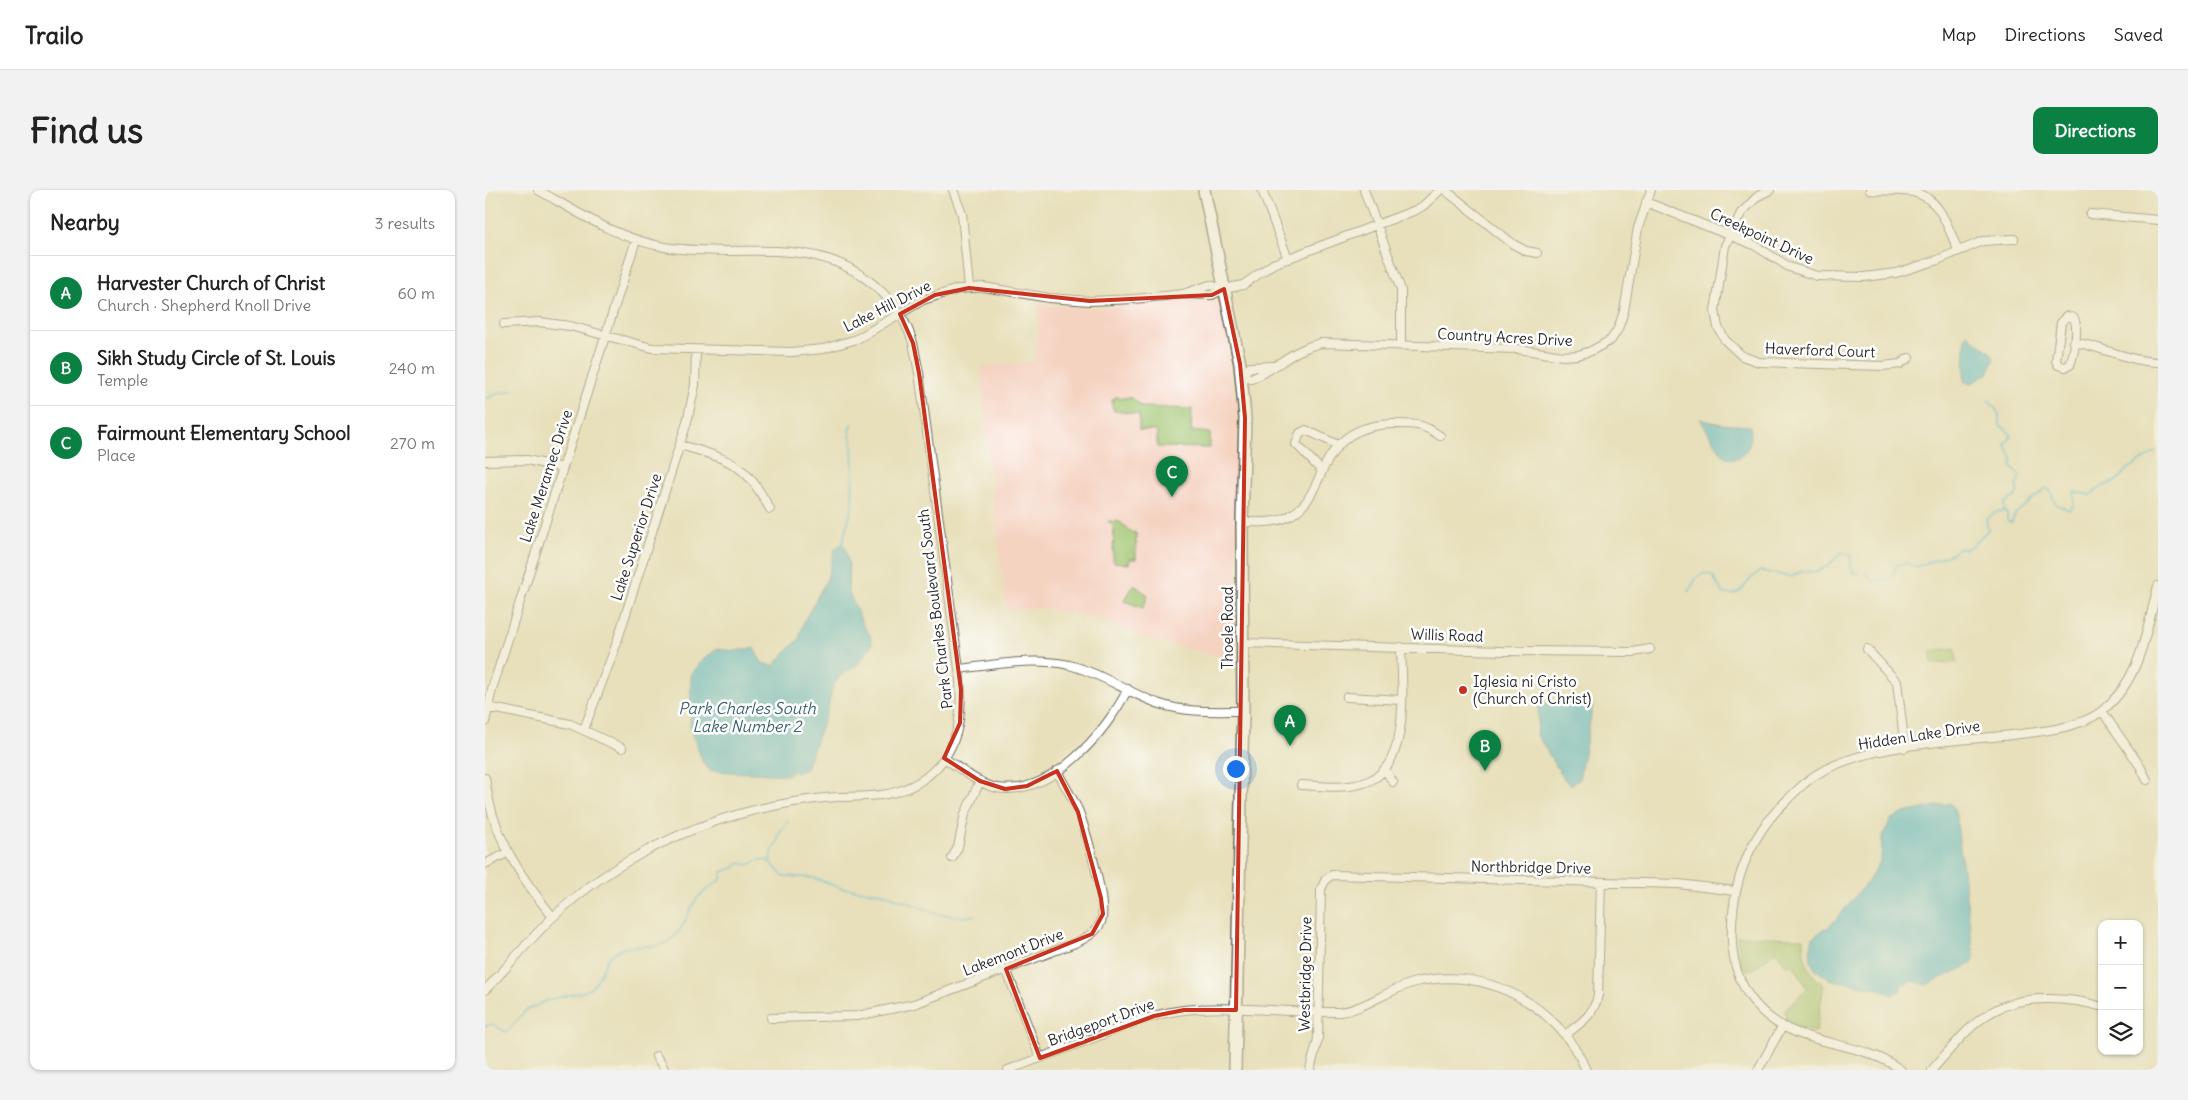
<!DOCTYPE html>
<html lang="en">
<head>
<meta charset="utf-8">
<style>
  :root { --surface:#fff; --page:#f2f2f2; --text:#222; --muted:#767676; --line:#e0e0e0; --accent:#0b8043 }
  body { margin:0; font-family:Delius,sans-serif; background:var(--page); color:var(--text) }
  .controls { position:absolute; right:15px; bottom:15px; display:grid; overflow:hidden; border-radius:10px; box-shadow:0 1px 4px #0004 }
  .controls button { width:45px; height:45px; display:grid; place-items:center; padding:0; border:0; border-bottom:1px solid var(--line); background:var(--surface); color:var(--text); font:25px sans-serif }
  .you { position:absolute; left:750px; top:578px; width:18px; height:18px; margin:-12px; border:4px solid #fff; border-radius:50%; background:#1a73e8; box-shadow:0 0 0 8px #1a73e833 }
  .badge { display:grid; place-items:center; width:32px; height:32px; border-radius:50%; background:var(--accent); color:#fff; font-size:16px; font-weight:700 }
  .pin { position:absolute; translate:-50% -41px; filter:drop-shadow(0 1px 2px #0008) }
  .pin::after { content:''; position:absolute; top:26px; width:18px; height:15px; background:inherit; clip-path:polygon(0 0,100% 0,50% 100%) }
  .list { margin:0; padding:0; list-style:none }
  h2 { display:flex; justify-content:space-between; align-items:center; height:65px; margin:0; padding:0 20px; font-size:21px }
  h2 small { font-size:16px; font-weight:400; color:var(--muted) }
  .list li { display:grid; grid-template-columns:32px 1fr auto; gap:15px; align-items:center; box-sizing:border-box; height:75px; padding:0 20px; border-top:1px solid var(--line) }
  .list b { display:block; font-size:19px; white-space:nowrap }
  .list p { margin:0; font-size:16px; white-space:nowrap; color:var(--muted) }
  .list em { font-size:16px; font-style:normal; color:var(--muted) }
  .icon { flex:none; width:28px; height:28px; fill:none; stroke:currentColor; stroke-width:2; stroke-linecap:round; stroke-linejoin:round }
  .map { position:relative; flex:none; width:1673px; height:880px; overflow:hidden; border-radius:10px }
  header { display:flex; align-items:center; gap:30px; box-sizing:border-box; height:70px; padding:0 25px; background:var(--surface); border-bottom:1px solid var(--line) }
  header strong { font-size:24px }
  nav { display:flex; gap:28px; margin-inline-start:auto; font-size:18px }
  .intro { display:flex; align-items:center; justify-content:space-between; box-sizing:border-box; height:120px; padding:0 30px }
  h1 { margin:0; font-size:35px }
  .button { padding:12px 22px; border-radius:10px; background:var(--accent); color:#fff; font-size:18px; font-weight:700 }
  main { display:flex; gap:30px; padding:0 30px }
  aside { flex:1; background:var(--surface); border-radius:10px; box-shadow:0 1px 4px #0004 }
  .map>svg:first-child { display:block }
  .built { fill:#f5d3c1 }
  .green { fill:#a1c56f; stroke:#66784d }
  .water { fill:#50b6ce; stroke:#3e707c }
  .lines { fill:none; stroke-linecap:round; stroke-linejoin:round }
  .stream { stroke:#50b6ce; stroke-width:2 }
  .minor-casing { stroke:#6d6a5d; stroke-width:10 }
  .secondary-casing { stroke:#6d6a5d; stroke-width:14 }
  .minor { stroke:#fff; stroke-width:8 }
  .secondary { stroke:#fff; stroke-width:11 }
  .marked { fill:none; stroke:#c8321e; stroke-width:4; stroke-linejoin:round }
  .poi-dot { fill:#c8321e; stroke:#fff; stroke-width:2 }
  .labels { text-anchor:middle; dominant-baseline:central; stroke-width:5; stroke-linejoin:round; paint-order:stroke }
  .street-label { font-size:15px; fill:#2b2b2b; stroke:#fff }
  .poi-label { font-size:15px; fill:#2b2b2b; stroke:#fff; text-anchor:start }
  .water-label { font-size:16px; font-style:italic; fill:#3a636c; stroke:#fff }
</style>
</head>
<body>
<header>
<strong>Trailo</strong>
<nav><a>Map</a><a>Directions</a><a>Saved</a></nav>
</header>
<div class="intro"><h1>Find us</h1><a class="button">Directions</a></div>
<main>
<aside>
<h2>Nearby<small>3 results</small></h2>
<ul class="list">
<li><span class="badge">A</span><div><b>Harvester Church of Christ</b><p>Church · Shepherd Knoll Drive</p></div><em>60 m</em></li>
<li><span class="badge">B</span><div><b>Sikh Study Circle of St. Louis</b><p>Temple</p></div><em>240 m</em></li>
<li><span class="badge">C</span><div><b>Fairmount Elementary School</b><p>Place</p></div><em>270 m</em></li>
</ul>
</aside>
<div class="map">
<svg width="1673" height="880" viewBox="0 0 1673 880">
  <rect width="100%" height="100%" fill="#fff"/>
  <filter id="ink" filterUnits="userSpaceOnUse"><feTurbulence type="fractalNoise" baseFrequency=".02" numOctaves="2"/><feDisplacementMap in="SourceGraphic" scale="10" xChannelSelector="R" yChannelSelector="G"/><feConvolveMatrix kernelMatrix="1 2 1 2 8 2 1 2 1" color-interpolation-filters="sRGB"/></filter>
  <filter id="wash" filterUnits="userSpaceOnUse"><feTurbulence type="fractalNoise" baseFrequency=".0096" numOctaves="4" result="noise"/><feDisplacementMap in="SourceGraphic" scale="20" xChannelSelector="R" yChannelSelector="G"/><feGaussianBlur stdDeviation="1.12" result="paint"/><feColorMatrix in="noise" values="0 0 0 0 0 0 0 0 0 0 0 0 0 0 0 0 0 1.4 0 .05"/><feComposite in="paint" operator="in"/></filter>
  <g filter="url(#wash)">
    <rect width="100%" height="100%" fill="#e8e0bb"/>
    <!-- built -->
    <path class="built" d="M715,111L732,112L736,115L742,142L748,204L753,214L750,468L727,465L657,447L615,428L555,418L522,420L506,297L496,176L550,172L555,115L609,118Z"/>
    <!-- green -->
    <path class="green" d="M630,207L647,208L657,217L707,219L706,241L725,243V258L672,257V241L654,240V224L629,221L626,212Z
      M623,331L635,332L646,342L651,343V369H645L644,374L629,372L628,369L629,337Z
      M649,395L663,405L658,418L639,411Z
      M1470,458L1472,472L1447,474L1445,461Z
      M1252,746L1318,748C1319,768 1321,782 1339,795L1331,842L1316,839L1301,831L1300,820L1322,798L1308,774L1300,775L1291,761L1269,779L1257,781Z"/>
    <!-- water -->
    <path class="water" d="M1482,144L1505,162L1509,169L1503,184L1485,194L1479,191L1480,148Z
      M1215,229L1236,234L1265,236C1269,251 1260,275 1240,267L1232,257Z
      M357,354L360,356L364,373L363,400L379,437L385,444L387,455L372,475L356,485L348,495L343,518L321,579L312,583L306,580V583L301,585L226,581L219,575L205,539L206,485L214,473L232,459L249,461L269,458L277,473L288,476L314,449L319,431L342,389L350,358Z
      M1054,513L1108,516L1094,590L1086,595L1079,589L1052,545Z
      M1465,613L1469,618L1471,626L1489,767L1487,774L1441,795L1429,791L1417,794L1415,801L1407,805L1398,800L1344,789L1330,779L1326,771L1325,760L1328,747L1346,735L1383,691L1396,670L1397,648L1406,629L1419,623Z"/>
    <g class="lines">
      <!-- stream -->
      <path class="stream" d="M0,209L14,203L28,201
        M1504,210L1514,224V234L1525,243L1526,247L1520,254L1528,270L1526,276L1535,286L1531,296L1533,301L1530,307L1519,313V320
        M357,354L367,317L368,279L367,252L364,240L367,233
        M1380,383L1383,385L1388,392L1406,388L1412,375L1421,373L1431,377L1469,363L1473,358L1480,359L1488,355L1503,340L1501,329L1512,322L1520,321L1522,323V330L1526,333L1531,323L1560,299H1564L1571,314L1584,320L1589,315V302L1605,305L1614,298L1631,291L1643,279L1671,262
        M1204,401L1212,387L1219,383L1227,385L1238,403C1259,410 1260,388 1276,381L1306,387L1317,381L1331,382L1343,376L1357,362L1366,365V376L1369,383H1374
        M285,671L288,659L292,653L294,643L303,631
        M0,836L7,834L19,841H23L40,821L63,810L101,801C119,791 115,771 130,762C144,752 167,761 182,752C198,744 201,725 210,712C216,701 227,697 236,689L237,682L251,677L254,673L264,675L273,670H280L285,672L298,686L329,688L356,698L397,703L453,724L480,727L490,725"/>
    </g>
  </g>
  <g filter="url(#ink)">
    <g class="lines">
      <defs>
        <path id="minor" d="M468,0L477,24L484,98
          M777,0L803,69
          M879,0L916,100V156
          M960,0L1028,54L1041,61L1052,63
          M1285,0L1273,6L1256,23L1240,56L1230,121L1233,137L1240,150L1257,166L1274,172L1398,176L1415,174L1424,168
          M1385,0C1399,1 1414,0 1428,2C1455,7 1463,38 1473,60
          M1161,12L1269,55L1304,77L1332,86L1379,87L1411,83L1450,71L1498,51L1529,49
          M1605,24L1673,30
          M698,104L725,95L739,99L758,95L788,74L931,20L938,16L955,0
          M1581,126L1589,128C1594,139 1589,164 1585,175L1580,177L1573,175L1571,171L1576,133Z
          M19,134L54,132L85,136L167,158L307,162L338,159L372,149L438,110L473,99L499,97L564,108L605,111L649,109L698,104L727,105L739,99
          M1589,152C1618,157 1643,171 1673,172
          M788,176L765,177L757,185L766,189C792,179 807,159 836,153L1033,159L1078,166L1093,165L1106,161L1126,150L1133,139L1139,121L1153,38L1166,0
          M196,255C217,262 243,267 260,283C271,293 278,307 285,319
          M0,271L42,270L78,278
          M837,281L811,254L815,243L821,240L853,255
          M757,332C774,332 792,334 806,325C823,315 827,302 835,286C850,251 869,235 908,234C929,234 937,233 955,246
          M757,453L1018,461L1148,462L1165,459
          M1382,459L1412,492L1420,558
          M474,479C510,475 547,467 584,475C616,483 643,503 675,514C701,523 730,521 758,521
          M862,507L917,510
          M2,517L85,534L137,558
          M1617,521L1655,576L1662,590
          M0,532L7,499L151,50
          M99,539L129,461L202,232L210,195L211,160
          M459,568C475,578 493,594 512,598C567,607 621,542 643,499
          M900,580L908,592
          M0,588C6,643 34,685 68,727
          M816,595C838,596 864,600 884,591C926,573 917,495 916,457
          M467,668L473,657L480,624L495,591
          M0,674L22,663
          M521,779L555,868
          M0,800C23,777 43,751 67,728C129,669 210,631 293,615C313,611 333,608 353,607C382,606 408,608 434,592C475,566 479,524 474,479L434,183C432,173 430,163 428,153C415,109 375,76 331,66C303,59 273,61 244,61C223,60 201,61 180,57C133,49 94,23 53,0
          M286,828L372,826L429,814L590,753C601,748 611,743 616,732C623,714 601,642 594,622C588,608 579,595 572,581
          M1080,845C1096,833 1109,825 1113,805L1116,692
          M171,866L180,880
          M523,880C555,868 587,856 619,844C645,834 671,823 699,820C750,815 802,823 854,822C876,821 906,798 931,792C1000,775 1074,816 1101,880
          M825,880L833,849L836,699L841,689L847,685L1194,694L1250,701
          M1273,880L1297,837
          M1416,880C1375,849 1316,858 1278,822C1247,793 1243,754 1249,714C1253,680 1270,643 1294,618C1305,607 1316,595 1329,586C1381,553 1467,552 1527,545C1554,542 1597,538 1618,520C1656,489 1661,441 1673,396
          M1447,880C1484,838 1504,808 1564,809C1582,809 1597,811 1614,816"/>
        <path id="secondary" d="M719,0L755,174L760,228L757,332L758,521L750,880"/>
      </defs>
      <!-- minor casing -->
      <use href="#minor" class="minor-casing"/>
      <!-- secondary casing -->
      <use href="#secondary" class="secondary-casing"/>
      <!-- minor -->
      <use href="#minor" class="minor"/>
      <!-- secondary -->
      <use href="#secondary" class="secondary"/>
    </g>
  </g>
  <!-- marked area -->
  <path d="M0 0H1673V880H0ZM484,98L605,111L727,105L739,99L755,174L760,228L751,820H699L669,826L555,868L521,779L607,744L618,724L616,708L593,622L572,581L542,596L520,599L495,591L459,568L475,533L476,500L434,183L428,153L415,124L450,105Z" fill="#e8e0bb" fill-opacity=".55" fill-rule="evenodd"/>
  <path class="marked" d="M484,98L605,111L727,105L739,99L755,174L760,228L751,820H699L669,826L555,868L521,779L607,744L618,724L616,708L593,622L572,581L542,596L520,599L495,591L459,568L475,533L476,500L434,183L428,153L415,124L450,105Z"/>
  <!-- markers -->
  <circle class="poi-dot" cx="978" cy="500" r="5"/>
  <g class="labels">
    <!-- street labels -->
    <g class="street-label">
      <text transform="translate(1277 46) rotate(25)">Creekpoint Drive</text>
      <text transform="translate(402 116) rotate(-27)">Lake Hill Drive</text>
      <text transform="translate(1020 147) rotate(3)">Country Acres Drive</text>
      <text transform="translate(1335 160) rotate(2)">Haverford Court</text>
      <text transform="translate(61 286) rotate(-72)">Lake Meramec Drive</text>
      <text transform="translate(151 347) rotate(-72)">Lake Superior Drive</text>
      <text transform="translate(450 419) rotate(-97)">Park Charles Boulevard South</text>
      <text transform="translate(742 438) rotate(-90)">Thoele Road</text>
      <text transform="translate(962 445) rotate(2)">Willis Road</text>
      <text transform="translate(1434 545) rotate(-9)">Hidden Lake Drive</text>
      <text transform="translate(1046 677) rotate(1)">Northbridge Drive</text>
      <text transform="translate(528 762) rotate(-21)">Lakemont Drive</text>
      <text transform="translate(820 784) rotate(-89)">Westbridge Drive</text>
      <text transform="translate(616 832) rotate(-20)">Bridgeport Drive</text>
    </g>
    <!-- poi labels -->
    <g class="poi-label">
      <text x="988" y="491">Iglesia ni Cristo<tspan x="988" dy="17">(Church of Christ)</tspan></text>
    </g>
    <!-- water labels -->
    <g class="water-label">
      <text x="262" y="518">Park Charles South<tspan x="262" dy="18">Lake Number 2</tspan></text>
    </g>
  </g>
</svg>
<div class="controls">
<button>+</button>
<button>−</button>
<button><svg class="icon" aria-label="layers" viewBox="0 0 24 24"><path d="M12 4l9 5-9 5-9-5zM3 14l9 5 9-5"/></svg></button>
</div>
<div class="you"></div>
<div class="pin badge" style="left:805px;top:556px">A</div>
<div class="pin badge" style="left:1000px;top:581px">B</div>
<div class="pin badge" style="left:687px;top:307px">C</div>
</div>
</main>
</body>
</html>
